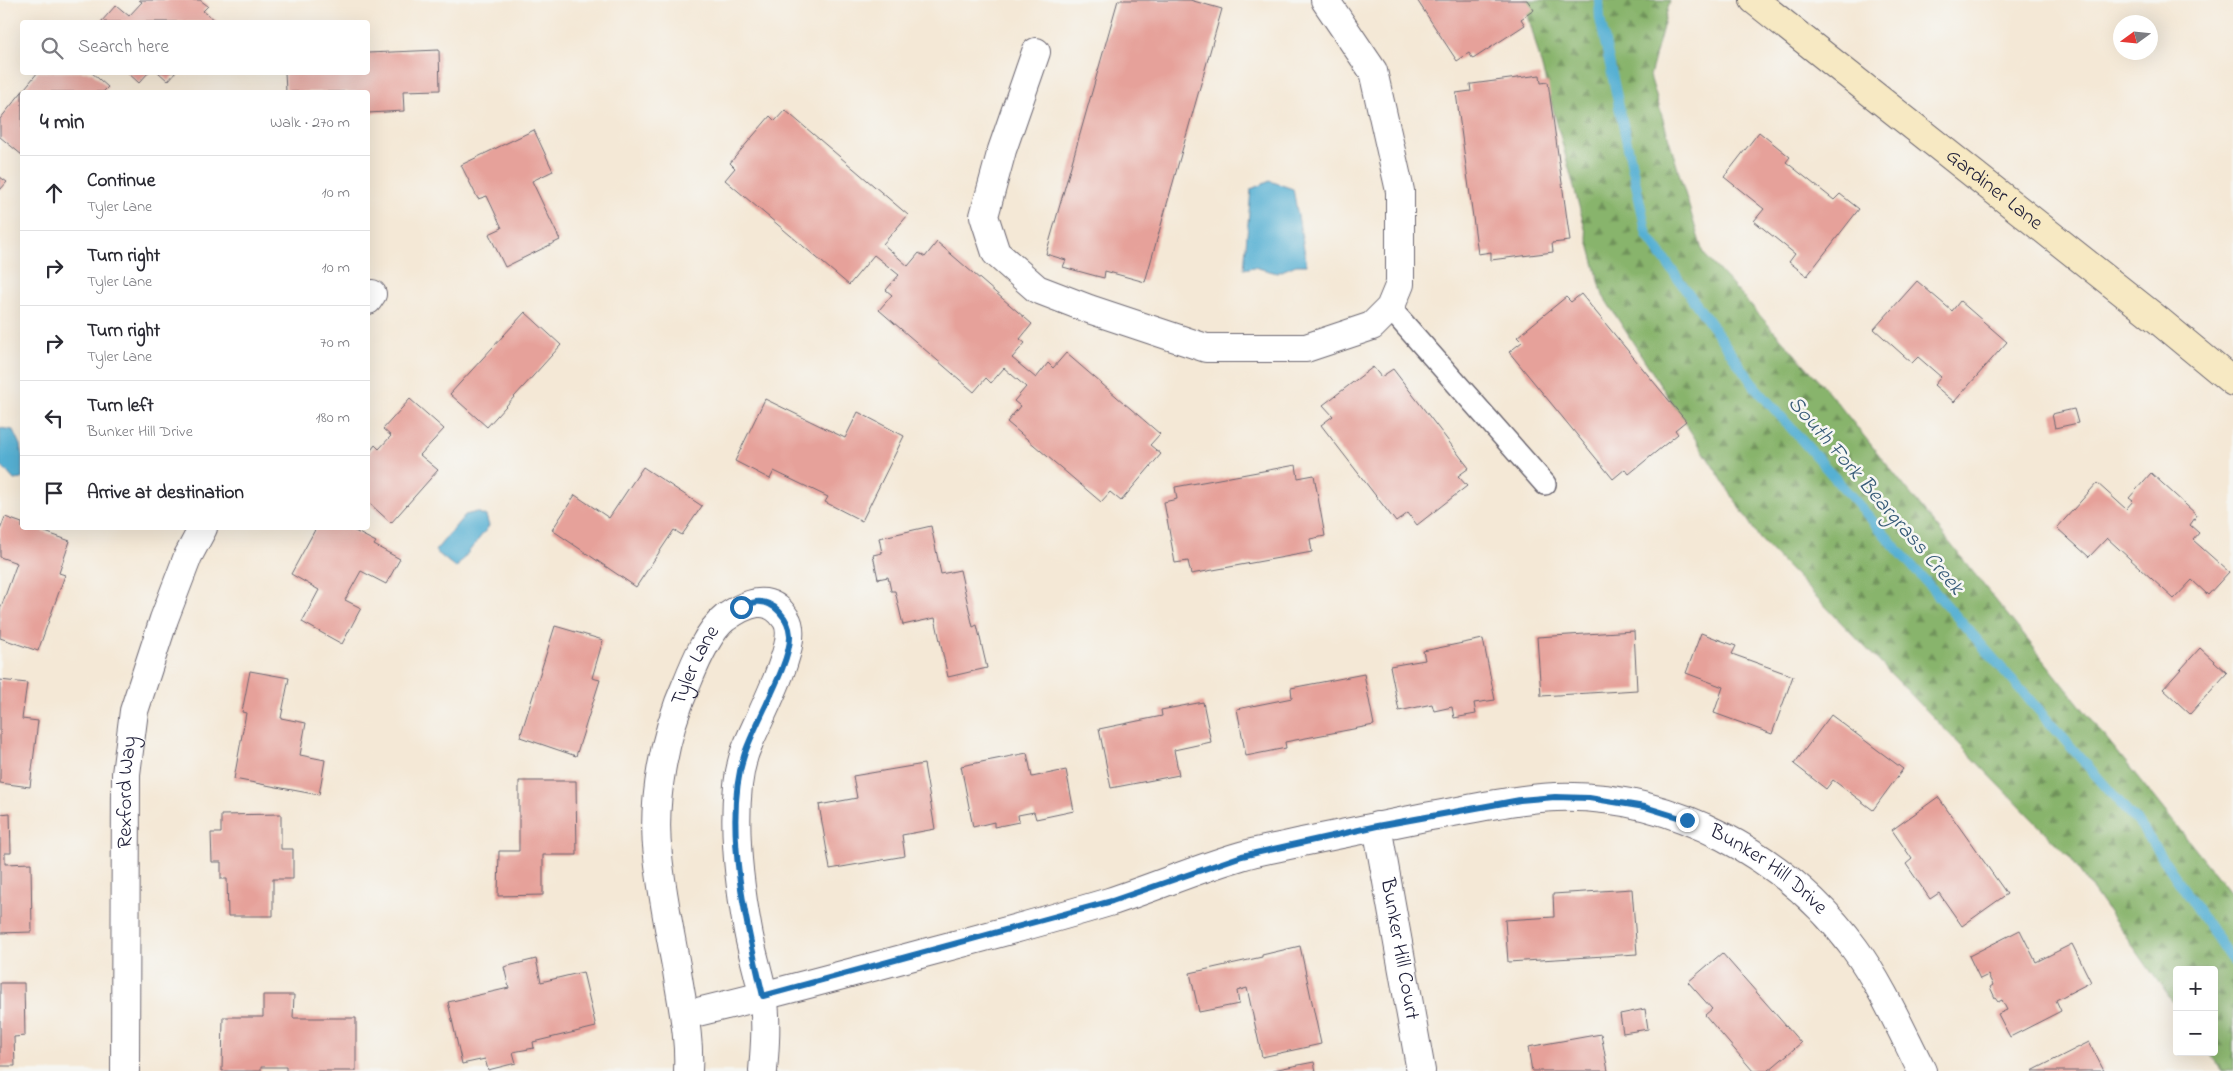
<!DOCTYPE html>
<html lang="en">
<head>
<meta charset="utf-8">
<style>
  :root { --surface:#fff; --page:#f2f2f3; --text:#2b2b33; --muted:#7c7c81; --line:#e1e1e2 }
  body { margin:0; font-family:"Indie Flower",sans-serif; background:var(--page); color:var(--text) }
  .controls { position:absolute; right:15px; bottom:15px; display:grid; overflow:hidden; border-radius:5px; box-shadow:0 5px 20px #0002 }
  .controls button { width:45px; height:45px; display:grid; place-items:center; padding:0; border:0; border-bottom:1px solid var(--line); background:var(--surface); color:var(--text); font:25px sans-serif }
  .compass { position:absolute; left:2113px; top:15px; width:45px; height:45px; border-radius:50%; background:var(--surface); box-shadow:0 5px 20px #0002; rotate:255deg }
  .stop { position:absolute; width:15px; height:15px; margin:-11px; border:4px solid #1f6fb2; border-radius:50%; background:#fff }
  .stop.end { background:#1f6fb2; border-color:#fff; box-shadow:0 1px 5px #0008 }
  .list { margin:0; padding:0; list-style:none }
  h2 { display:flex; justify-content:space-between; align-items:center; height:65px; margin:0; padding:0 20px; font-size:21px }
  h2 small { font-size:16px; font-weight:400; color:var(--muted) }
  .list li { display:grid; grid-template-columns:32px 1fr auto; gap:15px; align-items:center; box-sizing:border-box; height:75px; padding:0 20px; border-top:1px solid var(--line) }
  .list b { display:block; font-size:19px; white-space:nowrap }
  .list p { margin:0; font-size:16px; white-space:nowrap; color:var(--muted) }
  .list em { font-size:16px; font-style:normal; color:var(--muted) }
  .icon { flex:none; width:28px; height:28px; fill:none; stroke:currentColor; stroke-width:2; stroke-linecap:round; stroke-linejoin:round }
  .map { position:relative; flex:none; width:2233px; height:1071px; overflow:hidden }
  .search { position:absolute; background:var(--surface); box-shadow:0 5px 20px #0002; left:20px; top:20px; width:350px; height:55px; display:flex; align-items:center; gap:12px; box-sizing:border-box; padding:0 18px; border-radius:5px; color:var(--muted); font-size:19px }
  .panel { position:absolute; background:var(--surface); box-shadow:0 5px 20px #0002; left:20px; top:90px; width:350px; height:440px; border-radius:5px }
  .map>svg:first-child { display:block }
  .forest { fill:url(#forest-firs); stroke:#556b54 }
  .water { fill:#56b0d3; stroke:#3c6987 }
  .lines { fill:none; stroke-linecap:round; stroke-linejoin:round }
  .stream { stroke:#56b0d3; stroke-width:10 }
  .building { fill:#e6a19a }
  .service-casing { stroke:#6c6771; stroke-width:24 }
  .minor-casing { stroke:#6c6771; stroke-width:30 }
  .secondary-casing { stroke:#6c6771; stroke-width:30 }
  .service { stroke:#fff; stroke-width:21 }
  .minor { stroke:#fff; stroke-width:28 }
  .secondary { stroke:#f7e9c3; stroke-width:28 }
  .route { stroke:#1f6fb2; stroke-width:6 }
  .labels { text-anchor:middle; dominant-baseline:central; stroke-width:5; stroke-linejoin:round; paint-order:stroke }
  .street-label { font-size:21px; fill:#22223b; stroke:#f6f6f2 }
  .water-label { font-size:22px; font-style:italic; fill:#375b78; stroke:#f6f6f2 }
</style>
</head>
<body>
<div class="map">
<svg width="2233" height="1071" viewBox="0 0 2233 1071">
  <defs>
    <pattern id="forest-firs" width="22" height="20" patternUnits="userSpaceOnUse" patternTransform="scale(1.25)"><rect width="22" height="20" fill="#88b46c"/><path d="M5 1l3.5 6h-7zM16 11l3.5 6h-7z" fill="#6f925a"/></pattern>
  </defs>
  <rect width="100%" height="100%" fill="#f6f6f2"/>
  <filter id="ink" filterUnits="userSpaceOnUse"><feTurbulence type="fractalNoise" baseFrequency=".02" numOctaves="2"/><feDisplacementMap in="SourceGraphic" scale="10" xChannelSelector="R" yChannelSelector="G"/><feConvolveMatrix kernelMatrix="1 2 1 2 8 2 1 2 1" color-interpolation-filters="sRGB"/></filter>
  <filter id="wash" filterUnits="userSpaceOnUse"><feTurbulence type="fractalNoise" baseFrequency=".0096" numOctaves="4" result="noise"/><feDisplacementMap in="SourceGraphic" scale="20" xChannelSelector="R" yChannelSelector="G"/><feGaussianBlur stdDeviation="1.12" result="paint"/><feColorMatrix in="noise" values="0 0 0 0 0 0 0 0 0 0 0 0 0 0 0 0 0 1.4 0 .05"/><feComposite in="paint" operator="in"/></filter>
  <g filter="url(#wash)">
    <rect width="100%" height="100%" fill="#f4e8d6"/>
    <!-- forest -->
    <path class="forest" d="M1524,0H1670L1650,76L1703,253L1823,385L2233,896V1071H2222L2208,1052H2214V970H2177V1008L2071,859L1760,539L1603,296Z"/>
    <!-- water -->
    <path class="water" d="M1270,181L1293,189L1307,265H1296L1277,273L1254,267L1244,269L1251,189Z
      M0,428L13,430L20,445L22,456V479L14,480L0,464Z
      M477,512L486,516L489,526L456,568L435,551L465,515Z"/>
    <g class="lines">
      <!-- stream -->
      <path class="stream" d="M1599,0L1600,19L1647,235L1756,388L2143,829L2233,962"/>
    </g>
    <g id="blocks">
      <!-- building -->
      <path class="building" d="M139,0H200L208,6L203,11L218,22H101L116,5L129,16L142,2Z
        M1118,0H1190L1222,9L1145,282L1105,271L1104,278L1096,276L1063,267L1066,260L1046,254Z
        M1417,0H1527L1534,10L1521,19L1525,25L1473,59L1469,53L1457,61Z
        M439,50L440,90L403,91L404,111L368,113V92H286L285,72H368V53Z
        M38,72H91L108,87L103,92H22V155L0,137V119Z
        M127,72H149L139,83Z
        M158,72H176L168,81Z
        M1540,75L1541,83L1548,82L1570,241L1552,243L1553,252L1491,260V252L1478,254L1456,93L1471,91L1470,84H1472Z
        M785,110L908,215L883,244L908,266L919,253L925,257L937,242L1032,324L1020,339L1025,343L1012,358L1036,378L1048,363L1053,368L1066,353L1160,434L1150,445L1161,454L1121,501L1110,492L1101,502L1007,422L1020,406L1014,401L1026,387L1004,368L991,383L986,378L974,392L879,310L892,295L886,290L899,275L874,255L849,285L725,180L735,168L730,163L770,116L775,121Z
        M534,130L553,171L532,181L560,240L505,267L489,234L502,228L487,196L478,199L461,165Z
        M1759,132L1790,157L1786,162L1834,200L1840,194L1859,209L1807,276L1789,262L1795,254L1754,221L1764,209L1724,177Z
        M0,177L7,182L0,190Z
        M1917,281L1952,311L1960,301L2007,342L1954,402L1934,385L1941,377L1918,357L1912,363L1874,329Z
        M1581,294L1686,421L1675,430L1678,434L1629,474L1625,469L1613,479L1509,352L1522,342L1517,337L1566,297L1571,302Z
        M525,312L561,345L487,427L450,394Z
        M1373,367L1381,377L1393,369L1469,468L1458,476L1467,486L1417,525L1408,513L1396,522L1321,425L1333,416L1323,405Z
        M410,399L444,429L420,455L438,470L391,523L368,502V454L375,445L379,449L391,436L383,429Z
        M765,399L845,438L858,412L904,436L862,521L825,502L828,497L774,471L770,479L735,461Z
        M2074,409L2078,423L2055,428L2052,414Z
        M1296,465L1298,478L1314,475L1325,536L1310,539L1312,552L1191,574L1188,561L1175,563L1164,502L1177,499L1175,487Z
        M643,467L702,506L682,535L674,530L636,587L552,530L575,495L609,518Z
        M2151,473L2197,515L2190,525L2199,533L2193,540L2229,572L2208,595L2192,580L2174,599L2107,538L2089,557L2057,528L2097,483L2126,509L2133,501L2129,498Z
        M5,517L22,523V528H34L70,541L59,573L65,575L38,651L0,638V610L17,563L0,557V530Z
        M931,526L941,574L960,570L973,627L977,625L987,668L948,677L935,618L903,625L895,591H891L888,577L878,579L873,555L882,553L879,538Z
        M316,528H349L376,542L374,545L400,559L386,584L361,571L345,600L361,608L342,644L302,622L319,590L291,574Z
        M555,626L603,640L592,678L600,680L576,756L520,737Z
        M1634,631L1637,690L1541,696L1537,637Z
        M1701,633L1736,646L1732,654L1793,676L1772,734L1714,713L1723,687L1686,673Z
        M1483,639L1495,700L1474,703L1476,714L1454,718L1452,707L1434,711L1432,704L1399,711L1390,666L1425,660L1423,651Z
        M2200,648L2227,673L2190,714L2163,689Z
        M250,671L289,678L281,718L306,723L300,755L325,760L319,795L234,779L246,713L242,712Z
        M1364,674L1374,725L1285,742L1286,748L1246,756L1237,709L1292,698L1291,688Z
        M0,680L27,683L22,719L38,721L30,787L0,783Z
        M1203,702L1211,742L1174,750L1179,775L1111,788L1099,729L1162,716L1161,710Z
        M1831,715L1903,769L1873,810L1833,780L1826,789L1794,764Z
        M1027,753L1032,777L1066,770L1074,811L1036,819L1034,812L1018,815L1019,822L994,827V822L973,827L961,766Z
        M924,764L935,829L902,835L905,856L830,869L819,805L857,798L853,776Z
        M519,781H576L577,855H543V895L498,896L499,851H519Z
        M1938,797L2007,894L1962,926L1939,893L1930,899L1906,864L1912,859L1892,830Z
        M10,813L11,853H5V864L31,863L32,932L0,933V814Z
        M281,814V849H293V879H273V916H228L227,879H221V862H212L211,833H221V815Z
        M1632,889L1637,954L1508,962L1505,920L1554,917L1553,894Z
        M2020,930L2036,962L2072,944L2091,982L2056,1000L2061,1011L2010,1037L1998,1014L2007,1010L2002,1000L1998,1002L1995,998L1990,987L1993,985L1988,975L1980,979L1969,956Z
        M1300,946L1321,1044L1262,1057L1247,988L1237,991L1239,1004L1199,1012L1190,973L1262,957V955Z
        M1722,953L1801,1043L1768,1071H1753L1705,1015L1712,1009L1688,982Z
        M536,959L541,982L583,972L596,1027L533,1042L534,1048L513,1052L516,1063L488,1070L485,1059L462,1064L448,1002L509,988L504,967Z
        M0,983H24L25,1036L14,1037L15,1066H0Z
        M263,995H294L293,1018H356V1071H286V1067H261V1071H222L223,1017H263Z
        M1645,1009L1648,1029L1623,1033L1620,1014Z
        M1601,1034L1608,1071H1532L1528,1047Z
        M2089,1042L2104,1071H2032Z
        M1314,1062L1316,1071H1273V1070Z"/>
    </g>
  </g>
  <g filter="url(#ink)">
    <use href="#blocks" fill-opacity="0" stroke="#6c6771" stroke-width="1"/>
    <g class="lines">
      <defs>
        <path id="service" d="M1390,308L1545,484"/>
        <g id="minor">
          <path d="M1036,52L1002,150L984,216L996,253L1037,289L1089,309L1206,348H1306L1372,326L1390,308L1400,284V191L1373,71L1325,0"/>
          <path d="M368,300L372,294"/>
          <path id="s1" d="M1377,826L1421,1071"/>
          <path id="s2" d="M685,1015C766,996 847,974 928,952C989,936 1049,920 1109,902C1153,888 1196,869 1241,856C1261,850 1282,847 1302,842C1343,834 1384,825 1425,817C1468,810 1512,799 1556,797C1671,793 1787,856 1855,949C1882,986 1901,1030 1922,1071"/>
          <path id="s3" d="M125,1071L126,774L134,711L164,619L188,556L203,528"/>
          <path id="s4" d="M688,1071C690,1037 682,1005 677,971C670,933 662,894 658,856C651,802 665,732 687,683C695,663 708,631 725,618C745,604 769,592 786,619C803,644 753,726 744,755C741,765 739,776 738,785C733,834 739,883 748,931C752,953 759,974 763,995C767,1020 765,1047 763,1071"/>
        </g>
        <g id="secondary">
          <path id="s5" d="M1754,0L2158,320L2233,382"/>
        </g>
      </defs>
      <!-- service casing -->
      <use href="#service" class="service-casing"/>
      <!-- minor casing -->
      <use href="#minor" class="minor-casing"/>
      <!-- secondary casing -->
      <use href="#secondary" class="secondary-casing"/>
      <!-- service -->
      <use href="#service" class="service"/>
      <!-- minor -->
      <use href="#minor" class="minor"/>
      <!-- secondary -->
      <use href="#secondary" class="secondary"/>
    </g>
  </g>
  <g class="lines" filter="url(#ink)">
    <!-- route -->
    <path class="route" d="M741,607C746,605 751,603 756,602C774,600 789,619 790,635C792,662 753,726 744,756C722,824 747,928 763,996L1112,901L1242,856L1377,826L1520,800L1555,797L1589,798L1645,807L1687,820"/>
  </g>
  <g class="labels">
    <!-- street labels -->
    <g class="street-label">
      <text stroke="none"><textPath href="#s5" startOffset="306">Gardiner Lane</textPath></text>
      <text stroke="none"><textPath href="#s4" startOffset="414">Tyler Lane</textPath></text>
      <text stroke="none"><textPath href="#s3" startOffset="279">Rexford Way</textPath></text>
      <text stroke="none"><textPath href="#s2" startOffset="1129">Bunker Hill Drive</textPath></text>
      <text stroke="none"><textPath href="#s1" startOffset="125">Bunker Hill Court</textPath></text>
    </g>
    <!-- water labels -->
    <g class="water-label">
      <text transform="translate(1875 496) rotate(49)">South Fork Beargrass Creek</text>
    </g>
  </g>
</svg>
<div class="controls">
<button>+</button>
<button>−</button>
</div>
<svg class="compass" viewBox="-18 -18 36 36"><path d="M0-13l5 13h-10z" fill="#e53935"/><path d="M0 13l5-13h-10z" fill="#7c7c81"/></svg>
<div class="stop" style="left:741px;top:607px"></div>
<div class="stop end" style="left:1687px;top:820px"></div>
<div class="search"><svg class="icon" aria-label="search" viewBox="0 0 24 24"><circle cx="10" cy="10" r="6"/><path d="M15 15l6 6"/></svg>Search here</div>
<section class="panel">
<h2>4 min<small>Walk · 270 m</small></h2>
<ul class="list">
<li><svg class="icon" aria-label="ahead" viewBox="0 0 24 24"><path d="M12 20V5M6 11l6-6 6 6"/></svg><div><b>Continue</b><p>Tyler Lane</p></div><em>10 m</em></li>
<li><svg class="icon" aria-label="right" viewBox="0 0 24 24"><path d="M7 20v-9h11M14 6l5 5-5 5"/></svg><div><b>Turn right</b><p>Tyler Lane</p></div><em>10 m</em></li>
<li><svg class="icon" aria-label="right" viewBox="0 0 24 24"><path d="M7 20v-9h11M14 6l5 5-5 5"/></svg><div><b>Turn right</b><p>Tyler Lane</p></div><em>70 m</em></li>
<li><svg class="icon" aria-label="left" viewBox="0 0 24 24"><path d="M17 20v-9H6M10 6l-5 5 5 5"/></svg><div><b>Turn left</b><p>Bunker Hill Drive</p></div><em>180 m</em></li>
<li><svg class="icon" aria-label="arrive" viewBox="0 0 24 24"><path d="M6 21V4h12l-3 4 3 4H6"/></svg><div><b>Arrive at destination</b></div></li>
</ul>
</section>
</div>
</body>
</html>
